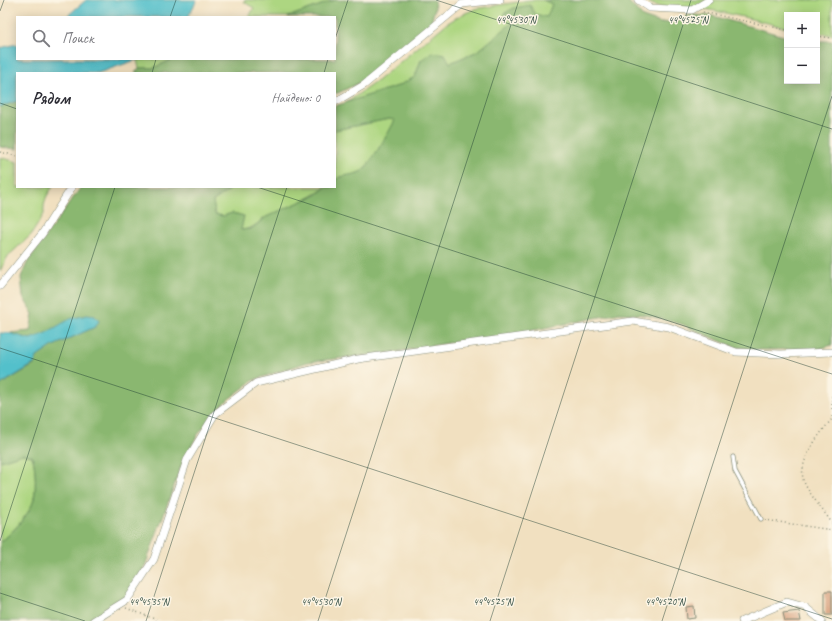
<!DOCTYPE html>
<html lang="ru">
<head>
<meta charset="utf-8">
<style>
  :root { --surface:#fff; --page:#f7f7f7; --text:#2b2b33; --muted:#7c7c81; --line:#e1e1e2 }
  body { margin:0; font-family:Caveat,sans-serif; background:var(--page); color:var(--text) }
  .controls { position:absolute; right:12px; top:12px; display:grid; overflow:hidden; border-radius:0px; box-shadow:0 2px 10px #0003 }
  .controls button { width:36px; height:36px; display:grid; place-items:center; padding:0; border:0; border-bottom:1px solid var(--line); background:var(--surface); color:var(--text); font:20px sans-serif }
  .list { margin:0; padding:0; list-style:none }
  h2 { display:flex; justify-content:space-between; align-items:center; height:52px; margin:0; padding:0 16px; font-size:17px }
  h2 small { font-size:13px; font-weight:400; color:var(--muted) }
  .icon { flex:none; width:22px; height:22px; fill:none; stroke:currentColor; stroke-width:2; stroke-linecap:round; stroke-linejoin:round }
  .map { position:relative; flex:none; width:832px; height:621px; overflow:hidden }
  .search { position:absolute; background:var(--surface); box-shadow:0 2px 10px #0003; left:16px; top:16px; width:320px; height:44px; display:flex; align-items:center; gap:10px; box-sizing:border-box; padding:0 14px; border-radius:0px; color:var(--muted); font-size:15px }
  .panel { position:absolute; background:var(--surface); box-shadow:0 2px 10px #0003; left:16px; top:72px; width:320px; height:116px; border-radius:0px }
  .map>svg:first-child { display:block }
  .green { fill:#add681; stroke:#668a5a }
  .forest { fill:#8ab76f; stroke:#547a52 }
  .water { fill:#53c0cb; stroke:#397e80 }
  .building { fill:#d79e7a }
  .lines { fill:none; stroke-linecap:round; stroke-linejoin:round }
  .service-casing { stroke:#888e7a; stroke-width:5 }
  .minor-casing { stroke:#888e7a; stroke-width:8 }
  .path { stroke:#888e7a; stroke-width:1.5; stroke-dasharray:1 3; stroke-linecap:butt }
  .service { stroke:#fff; stroke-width:3.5 }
  .minor { stroke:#fff; stroke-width:7 }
  .ticks { fill:none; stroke:#1f3d34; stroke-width:1; stroke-opacity:0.45 }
  .ticks-label { font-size:10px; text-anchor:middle; fill:#1f3d34; stroke:#fcf5e5; stroke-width:3; stroke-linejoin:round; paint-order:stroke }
</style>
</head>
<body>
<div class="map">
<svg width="832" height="621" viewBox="0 0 832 621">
  <rect width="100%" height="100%" fill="#fcf5e5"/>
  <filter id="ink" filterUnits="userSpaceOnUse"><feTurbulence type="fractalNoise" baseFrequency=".025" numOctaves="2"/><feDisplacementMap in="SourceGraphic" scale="8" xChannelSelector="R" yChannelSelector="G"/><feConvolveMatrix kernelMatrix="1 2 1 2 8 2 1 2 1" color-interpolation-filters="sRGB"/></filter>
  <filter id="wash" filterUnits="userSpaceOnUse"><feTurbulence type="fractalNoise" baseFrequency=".012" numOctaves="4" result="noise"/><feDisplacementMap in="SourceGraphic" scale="16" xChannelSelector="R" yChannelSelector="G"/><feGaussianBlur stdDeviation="0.9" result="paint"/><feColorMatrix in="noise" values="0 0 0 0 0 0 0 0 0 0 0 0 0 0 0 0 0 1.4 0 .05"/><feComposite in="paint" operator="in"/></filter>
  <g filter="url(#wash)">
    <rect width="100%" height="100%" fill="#f1e0c0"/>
    <!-- green -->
    <path class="green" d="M245,0H335L288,17H249L254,8L244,2Z
      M530,0H543L552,4L547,18L535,14L514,22L478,51L450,63L421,60L415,77L398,86L346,103L377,81L446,24L461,15L475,9Z
      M645,0H832V35L817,33V15H787V28C760,21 733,14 705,9C687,6 661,12 645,0Z
      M174,59L153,68H139L137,60Z
      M389,119L395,120C392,128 368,167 362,171C354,176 343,175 335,180V130Z
      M0,157L17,162V187H53C46,195 43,203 44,214L31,235L8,256L0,271Z
      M234,187H326C308,201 287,206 267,217C256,223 255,229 240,230L244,216L232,213L223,216L215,215L213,201Z
      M22,454L32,456C36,466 37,495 32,505C28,515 9,537 0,542V461Z"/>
    <!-- forest -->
    <path class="forest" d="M335,0H434L435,8L431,23L363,81L338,93H335V73H135L139,68H153L174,59H335V17H288Z
      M543,0H627L643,17L660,23L677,21L691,15L713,16L787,37V81H817V41H832V345L819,349L753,350L734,347L681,324L646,315L620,313L509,335L454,342L396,352L308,362L254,380L230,398L213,414L197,436L182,464L145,566L131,592L100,617L89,621H0V542C9,537 28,515 32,505C37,495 36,466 32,456L23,454L0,461V385L34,365L37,357L53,346L95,327V316C64,313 55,337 31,339C24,340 15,335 9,333L30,331L33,314L23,297L21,277L28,261L81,187H234L213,201L215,214L223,216L232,213L244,216L241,230L251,229L266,217L316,195L326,187H335V180C343,174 354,176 362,171C369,166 391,129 395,120L389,119L335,130V106L398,86L415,77L421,60L432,52L445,54L450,63L478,51L513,22L503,14L514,8L530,5L535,14L547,17L552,4Z
      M17,101V149L0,147V107Z"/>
    <!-- water -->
    <path class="water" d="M86,0H197L188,17H66Z
      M17,44V59H139L98,73H17V101L0,107V48Z
      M87,315L95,316L99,321L95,327L53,346L37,357L34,364L0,385V333H9L30,339L44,334L70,319Z"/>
    <g id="blocks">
      <!-- building -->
      <path class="building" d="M825,591H832V615H825Z
        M694,606L695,618L687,619L686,607Z
        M799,611L801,621H785L783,613Z"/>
    </g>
  </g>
  <g filter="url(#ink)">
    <use href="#blocks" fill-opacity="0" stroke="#888e7a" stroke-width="1"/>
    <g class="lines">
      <defs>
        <path id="service" d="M733,457L735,471L761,519"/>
        <path id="minor" d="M638,0L650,8L692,10L709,0
          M335,102L364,85L462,4L500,0
          M0,286L42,234L72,187
          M93,621L127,600L154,559L187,460L215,414L256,383L358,359L633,321L669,327L736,352L781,354L832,352
          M742,621L787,602L805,607L822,621"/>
      </defs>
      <!-- service casing -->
      <use href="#service" class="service-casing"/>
      <!-- minor casing -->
      <use href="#minor" class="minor-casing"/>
      <!-- path -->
      <path class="path" d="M703,12L787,30
        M817,36L832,38
        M0,152L17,156
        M832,396V419C820,433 799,459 803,479C805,489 826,514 832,523
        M765,520L832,530
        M126,608L160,621"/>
      <!-- service -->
      <use href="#service" class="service"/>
      <!-- minor -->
      <use href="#minor" class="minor"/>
    </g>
  </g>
  <!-- ticks -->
  <path class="ticks" d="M436,0L832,129M0,11L4,0M170,17L176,0M335,39L348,0M152,73L156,59M324,73L328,59M0,103L17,109M257,187L832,374M0,348L832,619M0,541L115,187M0,593L85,621M146,621L287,187M318,621L519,0M490,621L691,0M662,621L832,96"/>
  <g class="ticks-label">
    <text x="516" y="23">44°45'30"N</text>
    <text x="688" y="23">44°45'25"N</text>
    <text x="149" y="605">44°45'35"N</text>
    <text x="321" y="605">44°45'30"N</text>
    <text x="493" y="605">44°45'25"N</text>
    <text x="665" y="605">44°45'20"N</text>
  </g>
</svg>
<div class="controls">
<button>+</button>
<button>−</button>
</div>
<div class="search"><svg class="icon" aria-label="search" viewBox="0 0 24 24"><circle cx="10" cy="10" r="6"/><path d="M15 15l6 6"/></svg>Поиск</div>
<section class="panel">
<h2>Рядом<small>Найдено: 0</small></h2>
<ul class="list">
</ul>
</section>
</div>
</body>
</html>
